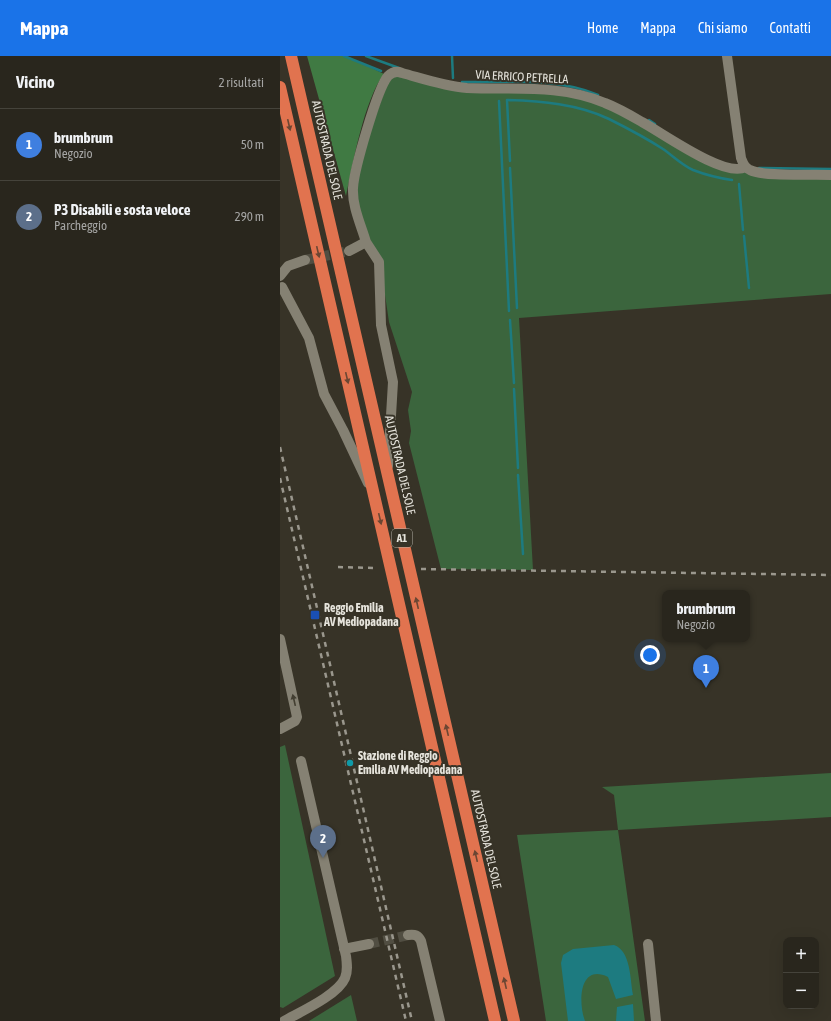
<!DOCTYPE html>
<html lang="it">
<head>
<meta charset="utf-8">
<style>
  :root { --surface:#29261d; --page:#312e26; --text:#f1f3f6; --muted:#a5a5a4; --line:#45433b; --accent:#1a73e8 }
  body { margin:0; font-family:"Asap Condensed",sans-serif; background:var(--page); color:var(--text) }
  .controls { position:absolute; right:12px; bottom:12px; display:grid; overflow:hidden; border-radius:8px; box-shadow:0 4px 16px #0002 }
  .controls button { width:36px; height:36px; display:grid; place-items:center; padding:0; border:0; border-bottom:1px solid var(--line); background:var(--surface); color:var(--text); font:20px sans-serif }
  .you { position:absolute; left:370px; top:599px; width:14px; height:14px; margin:-10px; border:3px solid #fff; border-radius:50%; background:#1a73e8; box-shadow:0 0 0 6px #1a73e833 }
  .badge { display:grid; place-items:center; width:26px; height:26px; border-radius:50%; background:var(--accent); color:#fff; font-size:13px; font-weight:700 }
  .pin { position:absolute; translate:-50% -33px; filter:drop-shadow(0 1px 2px #0008) }
  .pin::after { content:''; position:absolute; top:21px; width:14px; height:12px; background:inherit; clip-path:polygon(0 0,100% 0,50% 100%) }
  .popup { position:absolute; left:382px; top:534px; width:88px; height:52px; box-sizing:border-box; display:grid; place-content:center; border-radius:8px; background:var(--surface); filter:drop-shadow(0 1px 3px #0005); font-size:13px; white-space:nowrap; color:var(--muted) }
  .popup b { font-size:15px; color:var(--text) }
  .popup::after { content:''; position:absolute; left:50%; top:100%; margin-left:-8px; border:8px solid transparent; border-top-color:var(--surface) }
  .list { margin:0; padding:0; list-style:none }
  h2 { display:flex; justify-content:space-between; align-items:center; height:52px; margin:0; padding:0 16px; font-size:17px }
  h2 small { font-size:13px; font-weight:400; color:var(--muted) }
  .list li { display:grid; grid-template-columns:26px 1fr auto; gap:12px; align-items:center; box-sizing:border-box; height:72px; padding:0 16px; border-top:1px solid var(--line) }
  .list b { display:block; font-size:15px; white-space:nowrap }
  .list p { margin:0; font-size:13px; white-space:nowrap; color:var(--muted) }
  .list em { font-size:13px; font-style:normal; color:var(--muted) }
  .map { position:relative; flex:none; width:551px; height:965px; overflow:hidden }
  header { display:flex; align-items:center; gap:24px; box-sizing:border-box; height:56px; padding:0 20px; background:var(--accent); color:#fff }
  header strong { font-size:19px }
  nav { display:flex; gap:22px; margin-inline-start:auto; font-size:14px }
  main { display:flex }
  aside { flex:1; background:var(--surface) }
  .map>svg:first-child { display:block }
  .green { fill:#3b653d }
  .forest { fill:#407a43 }
  .water { fill:#1d7b80 }
  .lines { fill:none; stroke-linecap:round; stroke-linejoin:round }
  .stream { stroke:#1d7b80; stroke-width:2.5 }
  .minor-tunnel { stroke:#514e42; stroke-width:10; stroke-dasharray:10 5; stroke-linecap:butt }
  .minor { stroke:#858173; stroke-width:10 }
  .highway { stroke:#e1734f; stroke-width:12 }
  .rail { stroke:#9a978d; stroke-width:2.5; stroke-dasharray:5 5; stroke-linecap:butt }
  .oneway { fill:#6a4633 }
  .oneway2 { fill:#433f32 }
  .transit-dot { fill:#1a4fb4; stroke:#373327; stroke-width:1.5 }
  .culture-dot { fill:#0f9aa8; stroke:#373327; stroke-width:1.5 }
  .labels { text-anchor:middle; dominant-baseline:central; stroke-width:4; stroke-linejoin:round; paint-order:stroke }
  .shield { fill:#373327; stroke:#b2afa6; stroke-width:1 }
  .shield-label { font-size:11px; font-weight:bold; fill:#e6e4dc }
  .street-label { font-size:12px; fill:#e6e4dc; stroke:#373327 }
  .poi-label { font-size:12px; font-weight:bold; fill:#e6e4dc; stroke:#373327; text-anchor:start }
</style>
</head>
<body>
<header>
<strong>Mappa</strong>
<nav><a>Home</a><a>Mappa</a><a>Chi siamo</a><a>Contatti</a></nav>
</header>
<main>
<aside>
<h2>Vicino<small>2 risultati</small></h2>
<ul class="list">
<li><span class="badge" style="background:#3f7fe0">1</span><div><b>brumbrum</b><p>Negozio</p></div><em>50 m</em></li>
<li><span class="badge" style="background:#5c6f8a">2</span><div><b>P3 Disabili e sosta veloce</b><p>Parcheggio</p></div><em>290 m</em></li>
</ul>
</aside>
<div class="map">
<svg width="551" height="965" viewBox="0 0 551 965">
  <rect width="100%" height="100%" fill="#373327"/>
  <!-- green -->
  <path class="green" d="M111,18L144,24L303,39L446,111L551,119V238L239,262L253,514L161,513L129,387L131,375L128,354L132,336L109,266L100,205L92,193L75,149V117Z
    M5,689L55,920L3,952L0,951V691Z
    M551,717V761L338,774L365,965H266L237,779L338,774L334,739L322,731Z
    M71,939L77,965H29Z"/>
  <!-- forest -->
  <path class="forest" d="M27,0H67L104,18C84,44 73,107 66,140Z"/>
  <!-- water -->
  <path class="water" d="M334,889C351,895 350,923 353,939L336,943L328,921C299,907 298,947 305,965H288L281,907L283,899L293,893Z
    M353,948L354,965H336L337,951Z"/>
  <g class="lines">
    <!-- stream -->
    <path class="stream" d="M64,0L101,15
      M86,0L119,12
      M172,0L173,22
      M182,26C227,27 276,21 318,39
      M219,45L229,255
      M369,64L375,68
      M230,105L227,44C261,45 298,48 329,63C347,72 366,82 383,93C393,100 402,109 413,114C426,119 438,122 452,124
      M230,112L237,252
      M479,112L551,113
      M459,128L463,174
      M464,180L469,232
      M230,264L234,327
      M234,333L238,412
      M238,419L243,498"/>
    <!-- minor-tunnel -->
    <path class="minor-tunnel" d="M25,204L69,195
      M89,888L128,879"/>
    <!-- minor -->
    <path class="minor" d="M447,0L461,102C463,107 464,112 470,114C483,121 533,118 551,119
      M86,186L99,206L101,269L113,326L108,410
      M69,195L86,186C81,169 72,150 73,132C74,114 97,33 108,20C112,16 117,15 122,17C144,23 164,30 187,32C234,34 280,28 325,47C338,52 350,59 362,66C381,76 446,123 465,111
      M0,220L8,210L25,204
      M2,231L29,282L44,338L63,374L88,427
      M0,583L17,661L15,665L0,673
      M128,879C135,878 138,879 141,885L160,965
      M368,888L376,965
      M64,893L89,888
      M4,965C20,956 58,939 65,922C68,915 67,908 66,900L21,705"/>
    <!-- highway -->
    <path class="highway" d="M11,0L234,965
      M0,31L215,965"/>
    <!-- rail -->
    <path class="rail" d="M0,391L132,965
      M0,422L126,965
      M58,511L97,512
      M141,513L551,519"/>
  </g>
  <!-- one-way arrows -->
  <defs><path id="oneway-solid" d="M-6-.8H1V-3.2L6.5 0L1 3.2V.8H-6Z"/></defs>
  <g class="oneway">
    <use href="#oneway-solid" transform="translate(9 69) rotate(77)"/>
    <use href="#oneway-solid" transform="translate(38 196) rotate(77)"/>
    <use href="#oneway-solid" transform="translate(67 322) rotate(77)"/>
    <use href="#oneway-solid" transform="translate(100 463) rotate(77)"/>
    <use href="#oneway-solid" transform="translate(137 547) rotate(-103)"/>
    <use href="#oneway-solid" transform="translate(167 674) rotate(-103)"/>
    <use href="#oneway-solid" transform="translate(196 800) rotate(-103)"/>
    <use href="#oneway-solid" transform="translate(225 927) rotate(-103)"/>
  </g>
  <use class="oneway2" href="#oneway-solid" transform="translate(14 644) rotate(-103)"/>
  <!-- markers -->
  <rect class="transit-dot" x="30" y="554" width="10" height="10" rx="2"/>
  <circle class="culture-dot" cx="70" cy="707" r="4"/>
  <g class="labels">
    <!-- shield labels -->
    <rect class="shield" x="112" y="473" width="20" height="18" rx="3"/>
    <g class="shield-label">
      <text x="122" y="482">A1</text>
    </g>
    <!-- street labels -->
    <g class="street-label">
      <text transform="translate(242 21) rotate(3)">VIA ERRICO PETRELLA</text>
      <text transform="translate(47 94) rotate(77)">AUTOSTRADA DEL SOLE</text>
      <text transform="translate(120 409) rotate(77)">AUTOSTRADA DEL SOLE</text>
      <text transform="translate(206 783) rotate(77)">AUTOSTRADA DEL SOLE</text>
    </g>
    <!-- poi labels -->
    <g class="poi-label">
      <text x="44" y="552">Reggio Emilia<tspan x="44" dy="14">AV Mediopadana</tspan></text>
      <text x="78" y="700">Stazione di Reggio<tspan x="78" dy="14">Emilia AV Mediopadana</tspan></text>
    </g>
  </g>
</svg>
<div class="controls">
<button>+</button>
<button>−</button>
</div>
<div class="you"></div>
<div class="pin badge" style="left:426px;top:632px;background:#3f7fe0">1</div>
<div class="popup"><b>brumbrum</b>Negozio</div>
<div class="pin badge" style="left:43px;top:802px;background:#5c6f8a">2</div>
</div>
</main>
</body>
</html>
